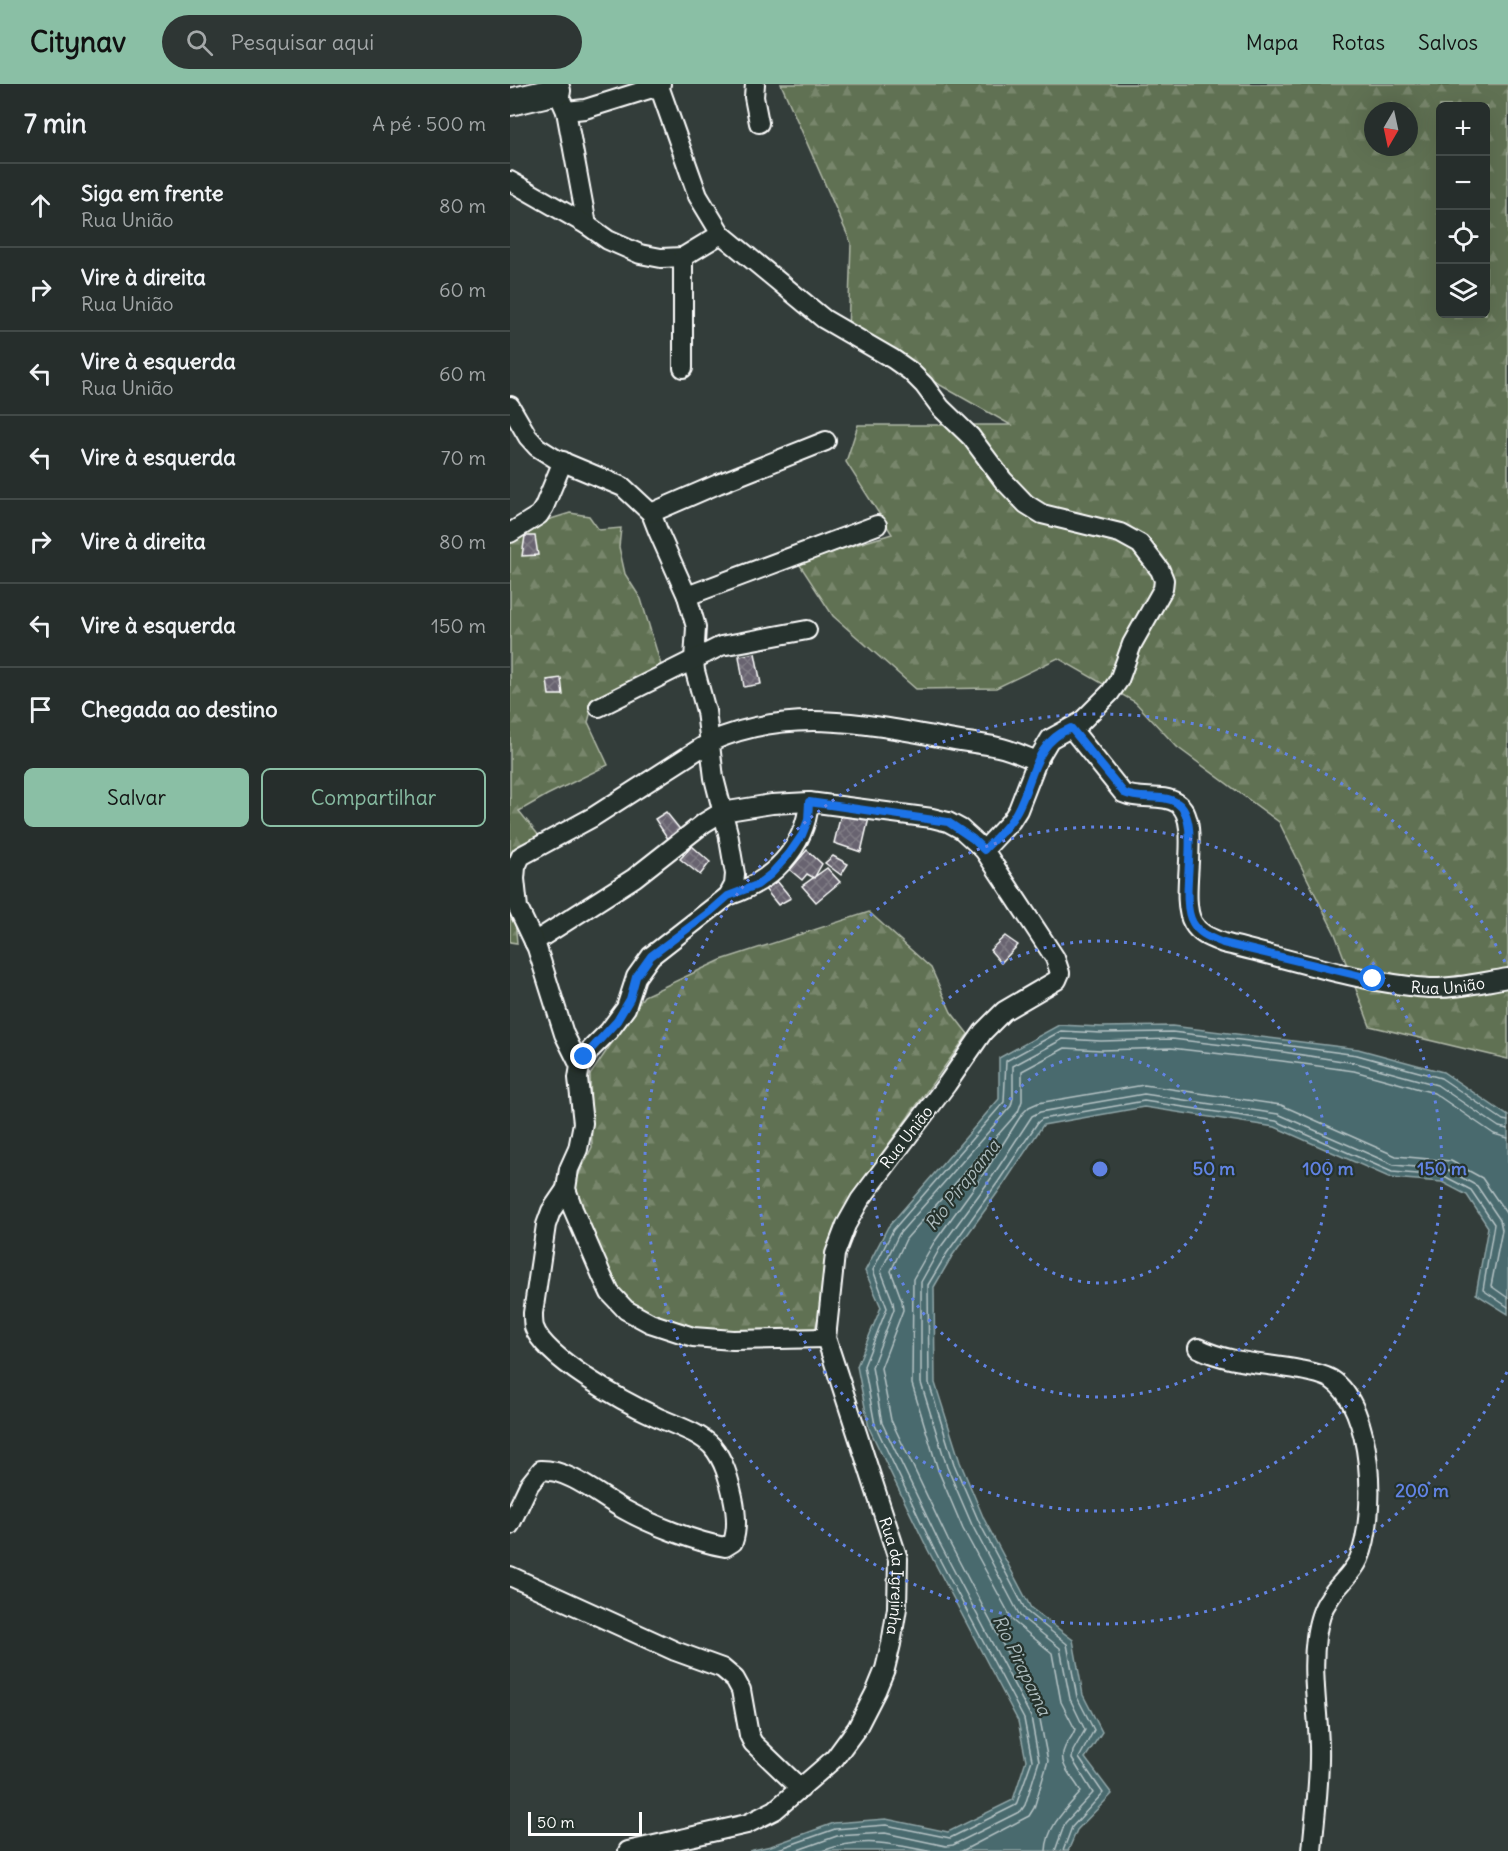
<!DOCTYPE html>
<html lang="pt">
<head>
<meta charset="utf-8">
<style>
  :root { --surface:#262e2c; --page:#2e3634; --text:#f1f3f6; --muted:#a4a8a9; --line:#424a48; --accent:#8abfa5 }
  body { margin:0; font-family:Delius,sans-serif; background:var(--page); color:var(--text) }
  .controls { position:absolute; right:18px; top:18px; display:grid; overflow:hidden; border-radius:9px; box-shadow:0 6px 24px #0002 }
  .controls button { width:54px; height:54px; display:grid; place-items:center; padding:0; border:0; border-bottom:2px solid var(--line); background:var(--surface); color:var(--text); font:30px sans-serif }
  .compass { position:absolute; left:854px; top:18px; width:54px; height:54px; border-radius:50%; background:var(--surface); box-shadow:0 6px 24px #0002; rotate:189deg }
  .scale { position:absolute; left:18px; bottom:15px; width:114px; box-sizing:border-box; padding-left:6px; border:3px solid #fff; border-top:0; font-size:16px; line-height:21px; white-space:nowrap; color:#fff; -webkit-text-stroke:4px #26332d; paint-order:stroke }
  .stop { position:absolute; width:18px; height:18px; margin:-14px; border:4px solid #1a73e8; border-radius:50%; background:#fff }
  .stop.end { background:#1a73e8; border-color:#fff; box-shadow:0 2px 6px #0008 }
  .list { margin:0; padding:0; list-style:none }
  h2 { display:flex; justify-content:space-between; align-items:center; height:78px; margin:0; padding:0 24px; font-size:26px }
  h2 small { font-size:20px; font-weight:400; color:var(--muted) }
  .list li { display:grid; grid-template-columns:39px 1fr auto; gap:18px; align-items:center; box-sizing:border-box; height:84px; padding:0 24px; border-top:2px solid var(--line) }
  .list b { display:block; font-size:22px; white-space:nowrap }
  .list p { margin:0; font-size:20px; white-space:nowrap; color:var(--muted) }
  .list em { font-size:20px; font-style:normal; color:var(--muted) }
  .actions { display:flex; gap:12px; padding:18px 24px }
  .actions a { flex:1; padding:14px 0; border:2px solid var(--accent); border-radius:9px; text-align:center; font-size:21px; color:var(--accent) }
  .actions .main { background:var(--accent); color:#111 }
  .icon { flex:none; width:33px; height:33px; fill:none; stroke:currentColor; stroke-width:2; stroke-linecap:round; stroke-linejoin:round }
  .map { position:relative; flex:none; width:998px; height:1767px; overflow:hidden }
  header { display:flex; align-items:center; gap:36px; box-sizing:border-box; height:84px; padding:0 30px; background:var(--accent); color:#111 }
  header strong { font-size:28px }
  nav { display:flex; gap:33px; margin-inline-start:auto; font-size:21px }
  .search { width:420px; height:54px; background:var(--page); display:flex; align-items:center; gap:15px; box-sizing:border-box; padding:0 21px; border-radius:33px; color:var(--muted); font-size:22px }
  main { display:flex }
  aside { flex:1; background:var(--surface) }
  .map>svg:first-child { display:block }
  .forest { fill:url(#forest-firs); stroke:#b0b8a8; stroke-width:1.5; fill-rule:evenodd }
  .water { fill:#486a6e; stroke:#91a6a8; stroke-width:1.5 }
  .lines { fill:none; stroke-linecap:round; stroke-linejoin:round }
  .shore { stroke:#b6c3c5; stroke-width:1.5 }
  .building { fill:url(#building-cross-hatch); stroke:#fff; stroke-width:1.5 }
  .street-casing { stroke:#fff; stroke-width:22 }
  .secondary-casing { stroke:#fff; stroke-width:30 }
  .street { stroke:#26332d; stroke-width:18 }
  .secondary { stroke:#26332d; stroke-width:26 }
  .route { stroke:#1a73e8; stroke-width:8 }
  .ring { fill:none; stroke:#6183e4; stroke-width:3; stroke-dasharray:3 6 }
  .labels { text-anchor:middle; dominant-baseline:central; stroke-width:4.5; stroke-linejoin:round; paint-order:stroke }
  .street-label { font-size:16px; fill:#fff; stroke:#26332d }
  .water-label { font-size:18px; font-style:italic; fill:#adbcbe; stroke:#26332d }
  .centre { fill:#6183e4; stroke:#26332d; stroke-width:3 }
  .ring-label { font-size:18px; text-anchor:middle; font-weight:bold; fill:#6183e4; stroke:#26332d; stroke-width:4.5; stroke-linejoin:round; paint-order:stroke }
</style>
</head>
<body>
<header>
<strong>Citynav</strong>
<div class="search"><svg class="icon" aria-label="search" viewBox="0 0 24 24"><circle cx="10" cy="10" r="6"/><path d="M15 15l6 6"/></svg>Pesquisar aqui</div>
<nav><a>Mapa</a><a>Rotas</a><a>Salvos</a></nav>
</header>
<main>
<aside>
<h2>7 min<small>A pé · 500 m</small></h2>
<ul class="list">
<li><svg class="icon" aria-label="ahead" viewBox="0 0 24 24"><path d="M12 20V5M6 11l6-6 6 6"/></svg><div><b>Siga em frente</b><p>Rua União</p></div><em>80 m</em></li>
<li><svg class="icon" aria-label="right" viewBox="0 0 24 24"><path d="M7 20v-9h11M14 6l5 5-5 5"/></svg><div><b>Vire à direita</b><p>Rua União</p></div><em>60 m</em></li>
<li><svg class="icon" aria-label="left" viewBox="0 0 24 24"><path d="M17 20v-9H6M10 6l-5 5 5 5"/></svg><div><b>Vire à esquerda</b><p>Rua União</p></div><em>60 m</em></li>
<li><svg class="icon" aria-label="left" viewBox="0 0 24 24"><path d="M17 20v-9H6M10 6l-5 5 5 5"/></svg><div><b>Vire à esquerda</b></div><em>70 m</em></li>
<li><svg class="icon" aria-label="right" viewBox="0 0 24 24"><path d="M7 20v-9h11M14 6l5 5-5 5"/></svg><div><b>Vire à direita</b></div><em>80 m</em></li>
<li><svg class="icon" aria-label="left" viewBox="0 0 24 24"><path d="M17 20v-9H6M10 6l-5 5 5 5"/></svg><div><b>Vire à esquerda</b></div><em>150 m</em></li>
<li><svg class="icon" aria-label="arrive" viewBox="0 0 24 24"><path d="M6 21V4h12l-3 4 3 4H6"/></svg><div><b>Chegada ao destino</b></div></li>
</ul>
<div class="actions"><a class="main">Salvar</a><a>Compartilhar</a></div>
</aside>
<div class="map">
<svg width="998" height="1767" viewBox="0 0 998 1767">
  <defs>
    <pattern id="forest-firs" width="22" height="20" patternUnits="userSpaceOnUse" patternTransform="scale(1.5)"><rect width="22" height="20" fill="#607152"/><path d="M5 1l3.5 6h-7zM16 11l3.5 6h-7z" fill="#78866c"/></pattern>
    <pattern id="building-cross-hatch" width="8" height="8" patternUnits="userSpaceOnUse" patternTransform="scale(1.5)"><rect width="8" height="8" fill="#68646f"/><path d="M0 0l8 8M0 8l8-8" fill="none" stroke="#7f7b85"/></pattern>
  </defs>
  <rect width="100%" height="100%" fill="#333d3a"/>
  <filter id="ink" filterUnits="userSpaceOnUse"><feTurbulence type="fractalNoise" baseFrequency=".0167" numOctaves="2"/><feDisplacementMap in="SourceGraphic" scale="12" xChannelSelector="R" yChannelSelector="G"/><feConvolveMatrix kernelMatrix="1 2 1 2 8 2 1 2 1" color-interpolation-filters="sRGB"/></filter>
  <g filter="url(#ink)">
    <!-- forest -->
    <path class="forest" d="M271,0H998V975L860,942L825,850L769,738L667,663L625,618L548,574L486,604L406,605L323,532L288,478L382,450L336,378L348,341H501L338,249L341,159ZM930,22H976V230H930ZM863,27H899V63H863Z
      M60,429L79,432L89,446L111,444L109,463L115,490L131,515L151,581L132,595L84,616L78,638L98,681L37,711L9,727L30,753L0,788V458L31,438Z
      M0,818L5,836L7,859L0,858Z
      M359,828L421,884L441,928L458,950L350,1100L322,1150L323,1184L302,1255L175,1250L116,1226L58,1113L82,1063L80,991L134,912L211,876Z"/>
    <!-- water -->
    <path class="water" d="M549,941L591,943L662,942L848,965L933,988L998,1032V1230L966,1210L978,1143L957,1111L932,1098L881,1094L765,1043L634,1023L533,1041L493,1101L442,1172L424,1203L425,1299L450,1378L474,1435L521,1524L563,1556L573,1611L592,1648L575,1674L602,1710L567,1746L558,1767H239L261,1762L324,1739L376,1735L438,1748L503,1716L516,1676L508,1637L418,1466L359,1344L347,1282L371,1223L355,1187L378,1143L489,1015V974Z"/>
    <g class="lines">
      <!-- shore -->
      <path class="shore" d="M263,1767L325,1745L376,1741L440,1754L506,1721L522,1676L514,1635L423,1463L365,1341L354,1282L377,1224L363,1186L383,1146L494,1018L496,977L551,947L591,949L662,948L774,961L847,971L931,994L993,1036L998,1037
        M285,1767L327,1752L375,1749L436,1762L443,1761L511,1727L515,1721L529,1677L521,1633L430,1460L372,1339L362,1283L384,1225L383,1218L371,1187L389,1150L501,1022L503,1014V982L553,955L591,957L662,955L773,968L846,979L927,1001L989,1043L998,1045
        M312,1767C350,1753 379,1759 418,1767
        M452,1767L519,1732L524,1724L538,1677L529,1630L438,1456L381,1336L371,1284L393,1226L392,1217L381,1187L396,1155L508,1028L512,1017V987L555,964L591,966L661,964L772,977L844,987L924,1009L984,1050L998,1054
        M536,1767C537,1742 556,1725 571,1708C564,1693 546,1681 555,1663C558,1657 563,1652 565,1645L551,1618L542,1569L503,1537L453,1445L428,1386L402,1300L403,1195L423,1160L475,1088L512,1030L519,1023L528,1019L634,1001L771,1021L886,1072L941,1077L972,1094L998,1132
        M545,1767L555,1739L583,1709L562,1675L563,1667L575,1646L560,1615L550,1564L510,1532L462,1441L437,1383L411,1299V1198L430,1164L482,1093L522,1032L530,1028L634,1010L768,1030L884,1081L938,1086L967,1102L990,1136L992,1146L981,1202L998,1214
        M553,1767L562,1743L593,1709L569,1674L584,1646L567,1613L557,1560L516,1527L469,1438L444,1380L419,1299L418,1201L437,1169L488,1098L528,1038L532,1035L634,1017L766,1037L882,1088L934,1092L961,1106L984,1140L973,1206L998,1223"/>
    </g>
    <!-- building -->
    <path class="building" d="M15,452H25L28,471L12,472Z
      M245,569L251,600L234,603L229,572Z
      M51,594L53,611H39L37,596Z
      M332,726L359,734L351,768L324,759Z
      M156,728L173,749L160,758L145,735Z
      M182,762L200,778L190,791L170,775Z
      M297,766L312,780L304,794L297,790L292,796L280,786Z
      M323,772L338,780L331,791L315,779Z
      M317,784L330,798L306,818L292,802Z
      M267,797L281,814L268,821L255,805Z
      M495,852L508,861L491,879L480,866Z"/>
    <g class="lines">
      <defs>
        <g id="street">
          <path d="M245,0L244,13L249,39"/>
          <path d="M149,2L188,112L211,150L314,235L383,275L400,287L414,301L431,324L461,353L493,396L516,420L532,430L610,449L630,460L650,486L654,496L653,505L622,560L609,596L600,609L571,638L540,655L527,677L508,726L501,737L474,766"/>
          <path d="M47,7L56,27L77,141"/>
          <path d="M56,27L75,25L149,2L151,0"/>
          <path d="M0,97L77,141L98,156L130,170L151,174L173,173"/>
          <path d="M173,284V173L211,150"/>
          <path d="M0,322L18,353L27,363L46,375L113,403L141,429L148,447L177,512L186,543L184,576L185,587L196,627L204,694L218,749L225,790L224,801L218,812L141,872L126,893L116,924L99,947L81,965L70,982L68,994L73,1039L68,1065L59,1085L56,1105L63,1125L92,1192L100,1209L116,1226L140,1239L183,1253L223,1256L316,1254"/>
          <path d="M141,429L208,400L316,357"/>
          <path d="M0,449L29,431L34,423L53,377"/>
          <path d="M177,512L367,441"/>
          <path d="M89,623L211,562L297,546"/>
          <path id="s1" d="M561,644L613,709C630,717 652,709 667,719C694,736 667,813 683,839C690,851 701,854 713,859C778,874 854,900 920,904C946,905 973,898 998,894"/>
          <path d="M218,812C261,798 295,765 299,718"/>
          <path id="s2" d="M24,858L124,794L194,739L212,728L262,720L299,718L422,734L438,738L451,745L474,766L545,874L550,889L547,896L494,927L473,948L437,1000L350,1116L336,1141L325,1170L316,1254L388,1475L387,1524L381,1560L375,1585L366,1607L347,1644L325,1674L265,1726L237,1740L118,1767"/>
          <path d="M70,982L54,950L27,864L8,824L5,795L6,783L11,772L83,733L200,658C276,623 355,639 434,654C452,658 470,659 488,663C502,666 514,672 527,677"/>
          <path d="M688,1264C721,1280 756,1279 790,1286C801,1288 812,1290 821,1295C864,1322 867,1433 849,1475C842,1491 828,1500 819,1515C811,1526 808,1539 806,1553C801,1590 808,1626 809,1662C810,1697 805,1732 802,1767"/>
          <path d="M0,1441L19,1401L31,1386C61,1386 89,1412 115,1426C140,1440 186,1458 215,1463L223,1458C228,1444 226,1427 223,1413C219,1395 214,1376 202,1362C187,1347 163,1341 145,1332C116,1319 34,1274 24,1243C23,1239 23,1234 23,1229L36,1141L41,1127L56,1105"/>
          <path d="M0,1492L165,1567L212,1584L225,1595L231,1606L239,1651L243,1659L291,1705"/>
        </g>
        <path id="secondary" d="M0,18L47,7L45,0"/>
      </defs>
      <!-- street casing -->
      <use href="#street" class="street-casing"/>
      <!-- secondary casing -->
      <use href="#secondary" class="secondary-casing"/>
      <!-- street -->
      <use href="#street" class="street"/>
      <!-- secondary -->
      <use href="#secondary" class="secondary"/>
    </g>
  </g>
  <g class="lines" filter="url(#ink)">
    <!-- route -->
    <path class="route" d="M74,973L107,937L120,915L126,893L141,872L201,827L218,812L247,801L261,790L279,770L292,751L298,736L299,718L438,738L463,755L474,766C485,754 499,743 507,727C524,696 523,659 561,644L614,709C630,717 652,709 667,719C694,736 667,813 683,839C690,851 701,854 713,859L863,895"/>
  </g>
  <!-- distance rings -->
  <g class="ring">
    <circle cx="590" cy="1085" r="114"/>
    <circle cx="590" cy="1085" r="228"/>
    <circle cx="590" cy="1085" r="342"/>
    <path d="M997 1288A455 455 0 1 1 997 882"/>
  </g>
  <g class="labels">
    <!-- street labels -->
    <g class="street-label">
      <text stroke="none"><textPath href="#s1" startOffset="530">Rua União</textPath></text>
      <text transform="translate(396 1053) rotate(-52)">Rua União</text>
      <text stroke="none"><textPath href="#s2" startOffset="1348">Rua da Igrejinha</textPath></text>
    </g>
    <!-- water labels -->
    <g class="water-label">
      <text transform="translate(452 1101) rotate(-52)">Rio Pirapama</text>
      <text transform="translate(512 1581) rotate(64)">Rio Pirapama</text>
    </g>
  </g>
  <circle cx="590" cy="1085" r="9" class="centre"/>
  <g class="ring-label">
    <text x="704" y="1091">50 m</text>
    <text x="818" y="1091">100 m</text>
    <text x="932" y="1091">150 m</text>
    <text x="912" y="1413">200 m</text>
  </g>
</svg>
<div class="controls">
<button>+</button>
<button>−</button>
<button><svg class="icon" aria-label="locate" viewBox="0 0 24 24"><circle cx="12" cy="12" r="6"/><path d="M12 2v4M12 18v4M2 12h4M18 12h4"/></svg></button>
<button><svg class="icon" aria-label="layers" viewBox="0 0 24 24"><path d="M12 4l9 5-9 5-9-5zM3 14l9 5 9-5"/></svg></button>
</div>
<svg class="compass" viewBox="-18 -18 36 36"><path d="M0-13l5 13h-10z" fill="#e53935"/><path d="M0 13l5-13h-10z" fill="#a4a8a9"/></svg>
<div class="scale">50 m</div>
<div class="stop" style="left:863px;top:895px"></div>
<div class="stop end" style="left:74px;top:973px"></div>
</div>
</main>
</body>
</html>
